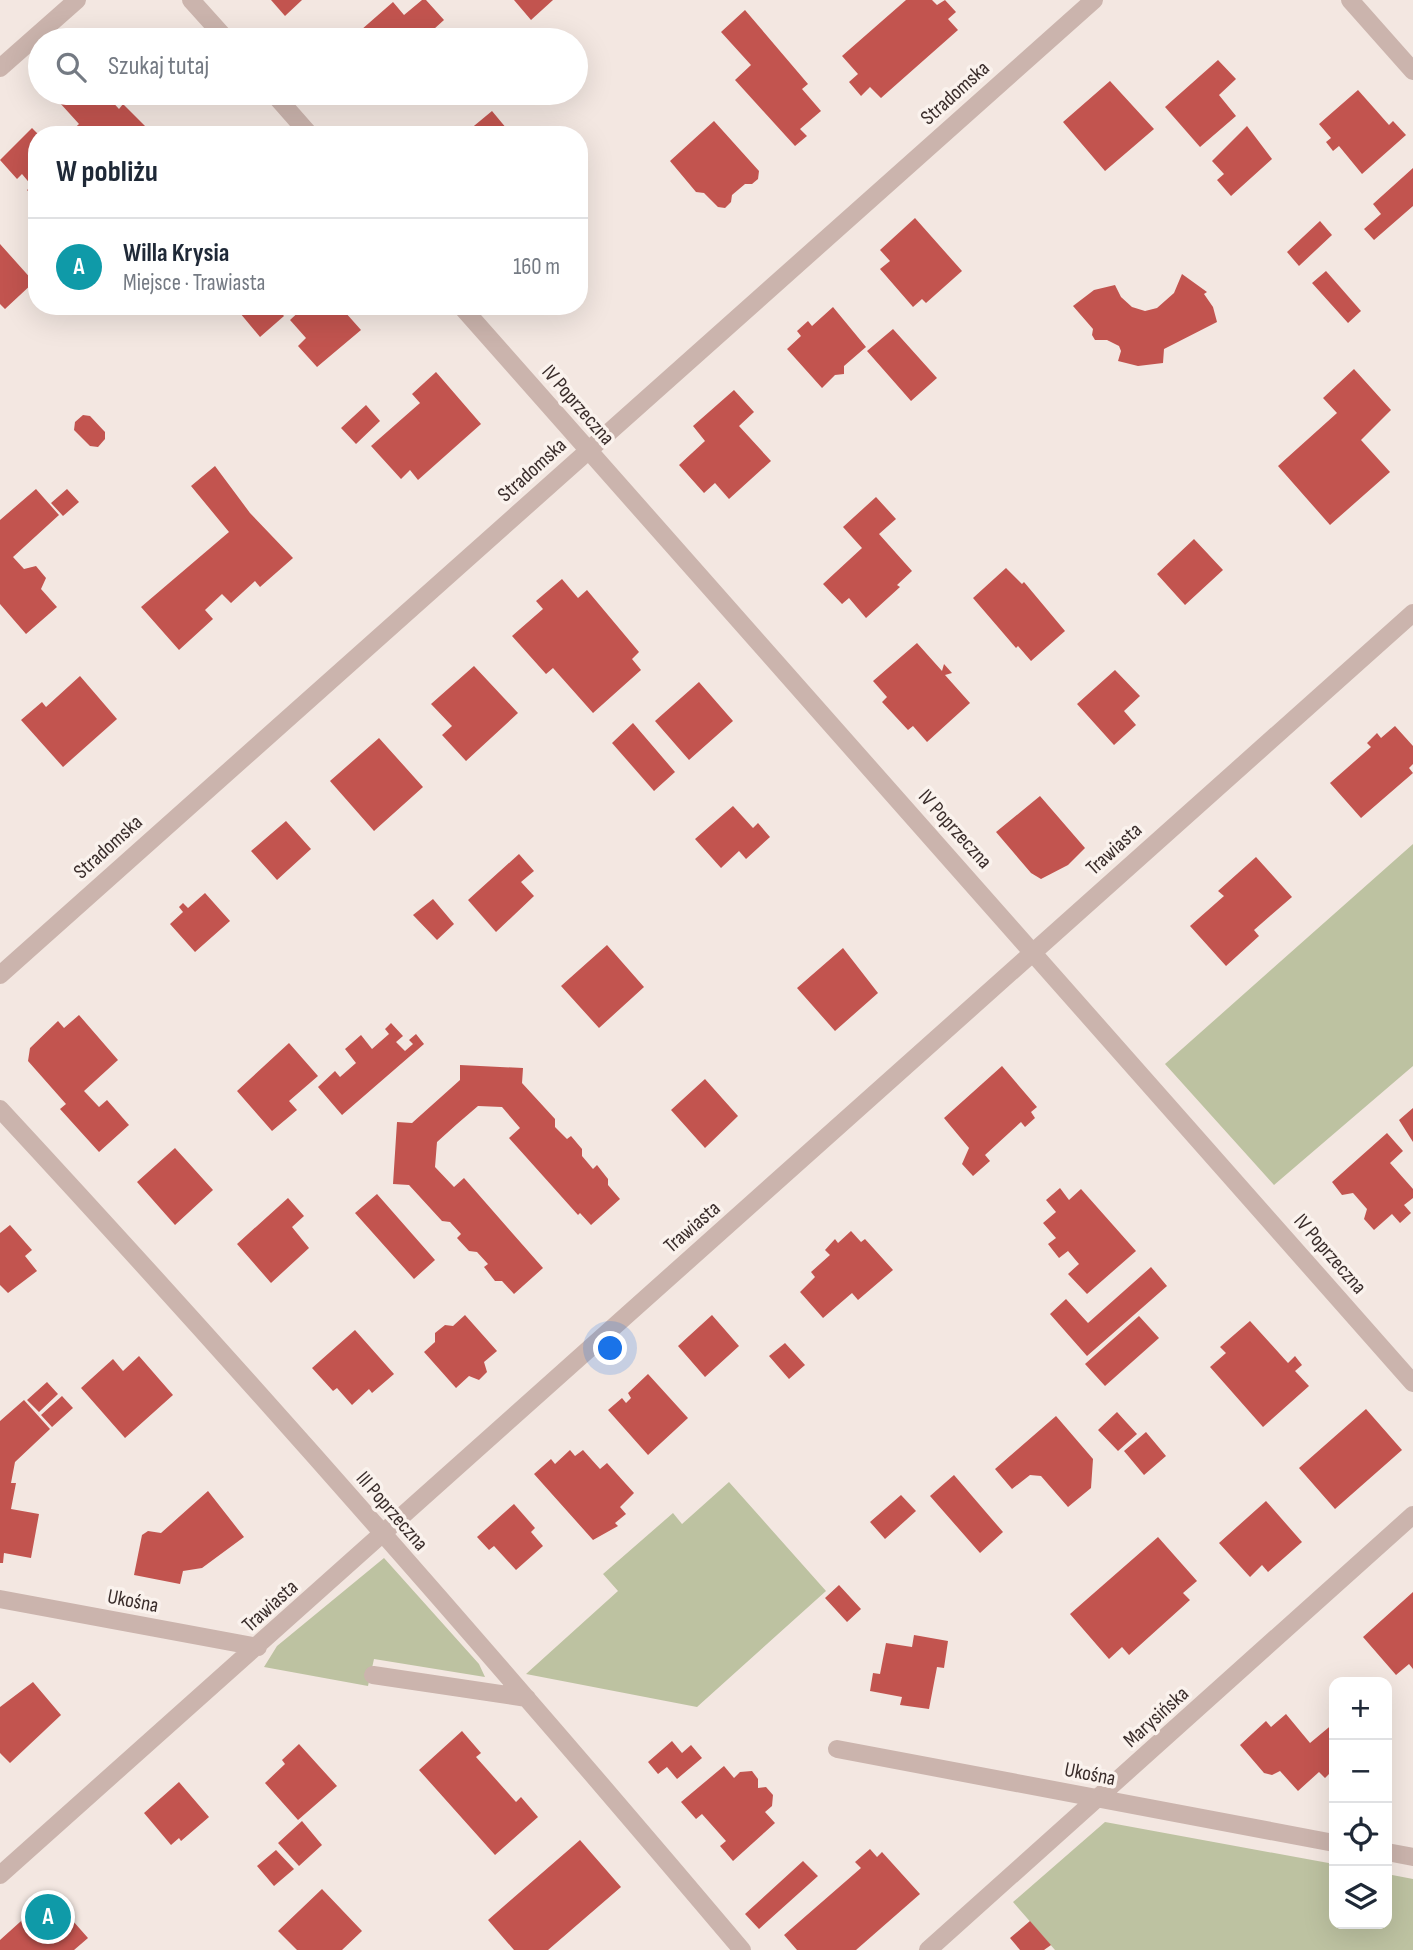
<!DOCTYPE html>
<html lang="pl">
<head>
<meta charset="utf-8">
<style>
  :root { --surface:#fff; --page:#f2f2f3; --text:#1f2937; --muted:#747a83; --line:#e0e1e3; --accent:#b45309 }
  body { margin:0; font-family:"Sofia Sans Condensed",sans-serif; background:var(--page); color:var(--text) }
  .controls { position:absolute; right:21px; bottom:21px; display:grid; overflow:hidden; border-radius:14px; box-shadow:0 7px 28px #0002 }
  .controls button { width:63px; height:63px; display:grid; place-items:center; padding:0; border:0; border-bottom:2px solid var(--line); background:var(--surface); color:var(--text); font:35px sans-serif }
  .you { position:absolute; left:611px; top:1349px; width:24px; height:24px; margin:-18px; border:5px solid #fff; border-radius:50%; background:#1a73e8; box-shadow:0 0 0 10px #1a73e833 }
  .badge { display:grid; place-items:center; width:46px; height:46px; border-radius:50%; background:var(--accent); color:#fff; font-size:23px; font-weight:700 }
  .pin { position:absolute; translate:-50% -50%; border:4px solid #fff; box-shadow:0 2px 7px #0006 }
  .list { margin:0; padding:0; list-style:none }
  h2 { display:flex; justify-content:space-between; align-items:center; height:91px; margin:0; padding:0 28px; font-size:30px }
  h2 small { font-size:23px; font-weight:400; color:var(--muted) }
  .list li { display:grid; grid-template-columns:46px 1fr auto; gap:21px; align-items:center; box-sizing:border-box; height:98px; padding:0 28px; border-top:2px solid var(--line) }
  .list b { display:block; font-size:26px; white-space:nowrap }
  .list p { margin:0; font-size:23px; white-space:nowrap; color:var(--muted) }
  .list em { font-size:23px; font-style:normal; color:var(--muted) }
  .icon { flex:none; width:38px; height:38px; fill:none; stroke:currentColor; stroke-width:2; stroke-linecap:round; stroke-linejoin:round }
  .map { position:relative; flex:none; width:1413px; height:1950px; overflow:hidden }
  .search { position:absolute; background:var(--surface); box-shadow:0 7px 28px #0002; left:28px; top:28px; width:560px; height:77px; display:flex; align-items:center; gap:18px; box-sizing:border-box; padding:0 24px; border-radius:38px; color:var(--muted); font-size:26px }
  .panel { position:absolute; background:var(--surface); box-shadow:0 7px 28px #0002; left:28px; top:126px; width:560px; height:189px; border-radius:28px }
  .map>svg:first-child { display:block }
  .green { fill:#bdc2a1 }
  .building { fill:#c2544f }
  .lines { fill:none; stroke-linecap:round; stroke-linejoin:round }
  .minor { stroke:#cbb4ad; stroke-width:18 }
  .labels { text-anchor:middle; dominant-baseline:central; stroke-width:7; stroke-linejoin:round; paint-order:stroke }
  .street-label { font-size:21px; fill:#3a2d2b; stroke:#faf2ed }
</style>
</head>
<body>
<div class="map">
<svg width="1413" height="1950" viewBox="0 0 1413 1950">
  <rect width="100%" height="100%" fill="#f3e7e1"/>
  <!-- green -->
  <path class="green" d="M1413,844V1066L1274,1185L1165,1064Z
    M729,1482L826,1591L697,1707L526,1674L618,1591L603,1574L673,1513L682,1524Z
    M384,1558L479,1664L485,1677L374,1659L368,1686L264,1667L277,1646Z
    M1105,1822L1334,1864V1924H1387V1874L1413,1879V1950H1055L1013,1902Z"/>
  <!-- building -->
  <path class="building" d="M271,0H302L285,16Z
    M422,0H426L444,20L424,38L427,40H356L353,37L393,2L404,15Z
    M514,0H553L531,20Z
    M906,0H932L937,5L945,0L956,12L948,19L958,30L881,98L870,87L861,96L849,82L858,74L842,56Z
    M745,10L808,84L802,89L821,111L800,129L807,136L795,146L735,80L751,65L721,32Z
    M1218,60L1236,79L1219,95L1236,116L1200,147L1165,107Z
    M1110,81L1154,129L1105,171L1063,122Z
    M1358,90L1389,125L1393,121L1406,135L1362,174L1339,146L1333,151L1326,142L1331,138L1319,124Z
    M72,93H114L109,98L119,109L123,104L154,135H67L79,124L60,103Z
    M492,111L507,129L500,135H463Z
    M714,121L759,171L758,179L752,184H745L732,195L731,202L725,208L718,207L704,193L696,192L670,161Z
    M1247,126L1272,159L1231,196L1217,180L1224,174L1212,161Z
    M32,128L39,135L37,201L27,190L32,186L22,174L17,179L0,160Z
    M1413,168V206L1374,240L1364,229L1381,214L1373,204Z
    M915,218L962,271L926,303L922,299L913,307L880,269L890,261L880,250Z
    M1320,221L1332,235L1299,266L1287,252Z
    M0,244L34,282L5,309L0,304Z
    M1326,271L1361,311L1348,323L1312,283Z
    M1182,274L1207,292L1204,294L1213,307L1217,322L1164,349L1163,363L1138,366L1118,361L1121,351L1119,346L1107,340H1095L1092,335L1093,329L1073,306L1094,290L1115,285L1121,297L1132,307L1145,311L1157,308L1174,293Z
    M248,306H275L284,316L260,337L240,313Z
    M305,306H335L342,314L345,312L361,330L317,367L298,346L306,338L290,320Z
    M833,307L866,347L844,366V374L835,375L822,388L787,349L801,336L797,331L808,321L812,326Z
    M893,329L937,378L911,401L867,351Z
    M1354,369L1391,410L1361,440L1390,472L1330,525L1278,466L1337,413L1323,398Z
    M436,372L481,424L418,480L410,470L401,479L371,446L420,403L412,394Z
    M734,390L754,412L739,426L771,461L729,499L715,483L704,493L679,465L705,441L693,426Z
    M366,405L380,421L356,444L341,428Z
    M83,415L90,416L105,432V439L98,447L90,446L74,430L75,422Z
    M215,466L250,513L293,558L260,587L255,581L231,603L222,594L205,610L213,619L179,650L141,607L229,532L191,486Z
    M36,489L59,515L13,557L24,569L36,566L46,578L41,589L57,607L26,634L0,604V520Z
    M67,489L79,502L63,516L51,503Z
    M876,497L896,519L879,534L912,571L897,585L900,587L866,618L849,598L842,604L823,584L862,548L843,527Z
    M1194,539L1223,570L1185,605L1157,574Z
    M1006,568L1022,584L1024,582L1065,631L1031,661L1018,646L1016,648L973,598Z
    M562,579L578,598L587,590L639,652L632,659L641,670L593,713L553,668L546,674L512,636L543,609L536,601Z
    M917,643L942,671L944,664L952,673L945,675L970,703L927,742L913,726L908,730L882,702L887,697L873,681Z
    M474,666L518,713L466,761L442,735L452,726L431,704Z
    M1115,670L1140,696L1124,711L1136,725L1114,745L1077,704Z
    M80,676L117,719L63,767L21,720L42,702L46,707Z
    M699,682L733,721L689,760L655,721Z
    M633,723L675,772L654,791L612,743Z
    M1395,726L1413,746V764L1409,768L1413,773L1361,818L1330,783L1371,747L1367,743L1377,733L1381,738Z
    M379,738L423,787L374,831L330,781Z
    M1040,796L1085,848L1068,865L1041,879L1031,873L996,832Z
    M733,806L753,828L758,823L770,837L746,859L739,851L721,868L695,839Z
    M286,821L311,849L277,880L251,851Z
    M519,854L534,871L521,882L534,896L496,932L468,900Z
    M1256,857L1292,897L1254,930L1259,936L1226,966L1190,926L1224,896L1218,891Z
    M205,893L230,921L195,952L170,924L183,912L179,907L183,903L188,908Z
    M433,899L454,924L437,940L413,915Z
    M607,945L644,987L599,1028L561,986Z
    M843,948L878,993L835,1031L797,988Z
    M79,1015L118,1060L84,1091L99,1107L107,1100L129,1125L99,1152L60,1109L66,1104L28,1061L30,1048L58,1021L64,1028Z
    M391,1023L403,1036L396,1042L405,1051L413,1044L409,1040L416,1034L424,1044L342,1115L318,1087L335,1071L340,1077L356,1063L345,1049L361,1035L372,1049L389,1034L385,1029Z
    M289,1043L318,1076L289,1101L297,1110L272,1131L237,1091Z
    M460,1065L523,1068L522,1083L555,1119V1127L567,1139L571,1136L582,1149V1156L593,1169L597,1165L608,1179V1185L620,1199L591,1225L580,1213L578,1215L509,1138L520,1128L502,1107L478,1106L457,1124L437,1142L435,1167L454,1187L464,1178L543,1268L514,1294L502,1281H495L484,1267L488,1264L477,1252L469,1251L457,1238L461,1234L450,1222L442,1221L409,1185L393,1184L397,1122L412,1123L460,1080Z
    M1002,1066L1037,1107L1031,1112L1035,1118L1025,1127L1021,1122L985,1155L990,1161L973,1176L962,1164L969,1148L944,1118Z
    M705,1079L738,1116L705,1148L671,1110Z
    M1413,1108V1142L1399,1120Z
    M1387,1133L1403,1151L1390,1163L1413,1189V1198L1404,1205L1411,1213L1400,1223L1392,1214L1374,1230L1364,1219L1367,1209L1353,1193L1342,1195L1332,1182Z
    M175,1148L213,1190L175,1225L137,1182Z
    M1060,1188L1069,1200L1081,1189L1136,1251L1087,1294L1068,1274L1079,1264L1068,1251L1059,1258L1048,1244L1056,1238L1043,1223L1056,1212L1046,1200Z
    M377,1194L435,1260L414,1279L355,1213Z
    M288,1198L304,1216L292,1227L309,1248L271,1283L237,1244Z
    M10,1225L32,1250L25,1256L37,1271L8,1293L0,1285V1233Z
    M851,1231L861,1242L865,1239L893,1270L858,1300L852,1293L823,1318L800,1292L815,1277L811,1272L830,1255L825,1250L835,1239L838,1243Z
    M1151,1267L1167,1286L1087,1356L1050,1314L1066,1299L1088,1323Z
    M465,1315L497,1351L484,1362L487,1372L479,1380L469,1376L456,1388L424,1352L435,1342V1333L445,1325L453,1326Z
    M712,1315L739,1346L705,1377L678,1346Z
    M1139,1316L1159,1338L1105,1386L1085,1364Z
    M1250,1321L1288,1363L1295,1356L1302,1365L1295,1371L1309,1386L1263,1427L1210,1367L1226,1353L1220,1347Z
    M355,1330L394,1374L372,1393L369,1389L352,1405L337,1388L333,1391L312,1368Z
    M785,1343L805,1365L789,1379L769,1356Z
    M139,1356L173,1395L125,1438L81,1388L113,1359L123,1371Z
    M648,1374L688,1418L648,1455L608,1410L622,1398L626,1403L631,1398L628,1393Z
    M47,1382L58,1394L39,1412L27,1400Z
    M62,1396L73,1408L52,1427L41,1415Z
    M24,1400L50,1429L15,1462L11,1483H16L11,1509L39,1514L31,1558L4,1553L3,1563H0V1421Z
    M1366,1409L1402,1450L1335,1509L1299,1468Z
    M1117,1412L1137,1434L1118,1451L1098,1430Z
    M1056,1416L1093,1459L1091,1488L1068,1507L1041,1476L1030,1475L1012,1489L995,1469Z
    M1146,1432L1166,1456L1144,1475L1124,1451Z
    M570,1450L575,1456L583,1450L600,1469L607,1463L634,1493L620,1507L626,1514L615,1523L618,1526L593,1540L534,1474L551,1459L555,1464Z
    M954,1475L1003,1532L980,1553L930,1496Z
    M208,1491L244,1537L202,1568L183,1571L180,1584L134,1575L142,1535L148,1531L161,1533Z
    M901,1495L916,1511L885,1539L870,1522Z
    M1266,1501L1302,1542L1268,1572L1262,1565L1250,1577L1219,1543Z
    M514,1504L535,1528L531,1532L543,1546L516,1570L494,1546L489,1550L477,1537Z
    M1158,1537L1197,1581L1183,1593L1190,1600L1129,1655L1122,1647L1109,1659L1070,1614Z
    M839,1585L861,1609L847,1622L825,1598Z
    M1413,1592V1669L1409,1664L1396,1675L1363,1637Z
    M914,1635L948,1641L944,1668L937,1667L929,1709L900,1705L902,1697L870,1691L873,1673L880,1674L886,1643L912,1647Z
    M33,1682L61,1715L10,1763L0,1753V1707Z
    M1286,1714L1310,1743L1334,1723V1777L1330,1773L1325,1778L1319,1772L1298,1791L1280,1771L1272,1775L1264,1773L1240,1745L1266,1721L1271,1727Z
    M462,1731L481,1753L476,1757L516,1802L521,1797L538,1817L495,1855L419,1770Z
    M672,1741L682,1753L691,1745L702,1758L677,1779L667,1767L658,1774L648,1762Z
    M299,1744L337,1786L298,1820L265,1783L285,1764L282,1760Z
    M724,1766L734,1778L740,1772L752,1771L758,1779V1788L766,1787L773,1795L772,1806L765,1812L775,1823L733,1861L720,1846L726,1841L702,1814L696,1819L681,1802Z
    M179,1782L209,1817L181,1841L179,1838L171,1845L144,1813Z
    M302,1821L322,1845L299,1866L278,1843Z
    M580,1840L621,1887L548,1950H514L488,1920Z
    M870,1849L877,1857L882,1852L920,1894L856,1950H797L784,1935L861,1868L855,1862Z
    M276,1850L294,1869L274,1886L257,1866Z
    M803,1861L818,1876L759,1929L745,1914Z
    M322,1889L362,1931L342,1950H297L278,1931Z
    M50,1895L88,1938L74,1950H0V1940Z
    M1030,1921L1051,1945L1044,1950H1020L1010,1938Z"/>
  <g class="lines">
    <!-- minor -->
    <path class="minor" d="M191,0L227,40
      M1350,0L1413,71
      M0,68L77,0
      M273,93L310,135
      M461,306L1413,1383
      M0,975L1094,0
      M0,1109C254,1383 501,1665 742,1950
      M0,1599L258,1647
      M373,1675L527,1698
      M837,1749L1334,1843
      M1387,1852L1413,1857
      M0,1875L1413,613
      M928,1950L1413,1515"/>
  </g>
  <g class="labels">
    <!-- street labels -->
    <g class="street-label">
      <text transform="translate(955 93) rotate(-42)">Stradomska</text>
      <text transform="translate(578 405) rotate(49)">IV Poprzeczna</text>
      <text transform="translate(532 470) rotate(-42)">Stradomska</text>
      <text transform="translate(955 829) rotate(48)">IV Poprzeczna</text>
      <text transform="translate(108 847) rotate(-42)">Stradomska</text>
      <text transform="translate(1114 849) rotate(-42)">Trawiasta</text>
      <text transform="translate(692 1227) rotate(-41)">Trawiasta</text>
      <text transform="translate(1330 1254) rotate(49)">IV Poprzeczna</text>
      <text transform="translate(392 1511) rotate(49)">III Poprzeczna</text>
      <text transform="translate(133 1601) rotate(11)">Ukośna</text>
      <text transform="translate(270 1606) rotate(-42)">Trawiasta</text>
      <text transform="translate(1156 1717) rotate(-42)">Marysińska</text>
      <text transform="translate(1090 1774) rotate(11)">Ukośna</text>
    </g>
  </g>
</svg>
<div class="controls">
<button>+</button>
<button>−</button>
<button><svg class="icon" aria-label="locate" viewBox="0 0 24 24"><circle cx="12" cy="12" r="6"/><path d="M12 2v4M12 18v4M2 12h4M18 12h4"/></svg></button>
<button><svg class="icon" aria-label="layers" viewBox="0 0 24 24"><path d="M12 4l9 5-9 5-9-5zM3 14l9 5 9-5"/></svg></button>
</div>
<div class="you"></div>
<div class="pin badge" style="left:48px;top:1917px;background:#0f9aa8">A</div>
<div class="search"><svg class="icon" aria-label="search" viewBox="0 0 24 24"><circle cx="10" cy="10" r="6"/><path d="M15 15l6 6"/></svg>Szukaj tutaj</div>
<section class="panel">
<h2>W pobliżu<small></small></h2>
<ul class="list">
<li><span class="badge" style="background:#0f9aa8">A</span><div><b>Willa Krysia</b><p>Miejsce · Trawiasta</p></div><em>160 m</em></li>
</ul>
</section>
</div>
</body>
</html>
